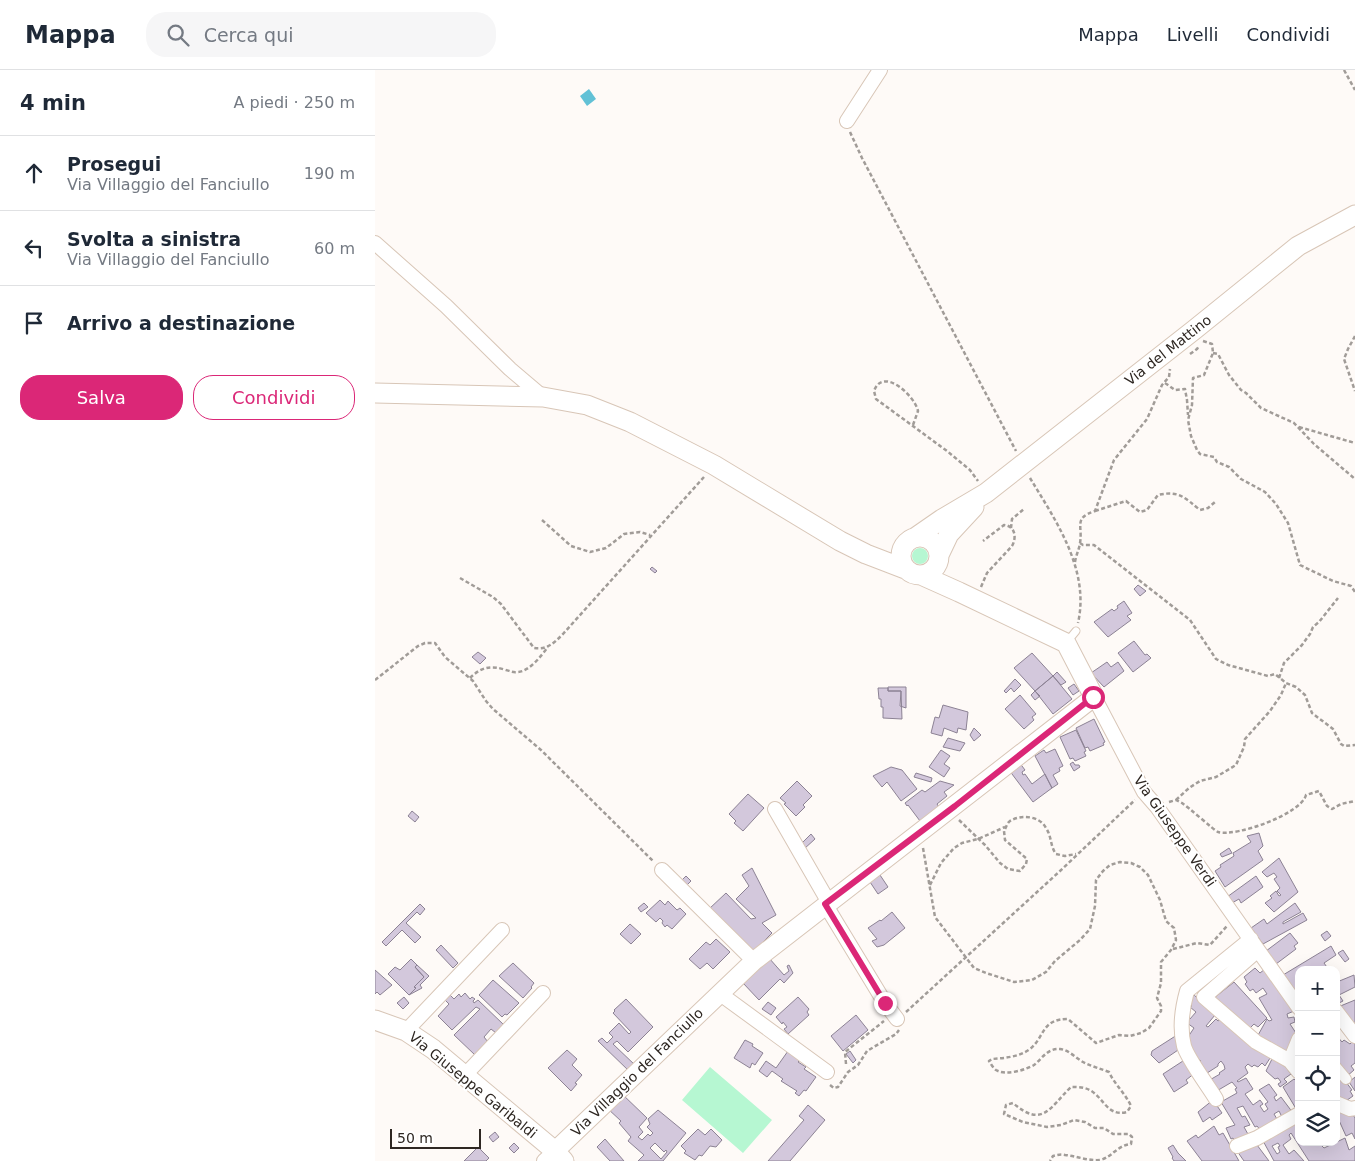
<!DOCTYPE html>
<html lang="it">
<head>
<meta charset="utf-8">
<style>
  :root { --surface:#fff; --page:#f6f6f7; --text:#1f2937; --muted:#747a83; --line:#e0e1e3; --accent:#db2777 }
  body { margin:0; font-family:"DejaVu Sans",sans-serif; background:var(--page); color:var(--text) }
  .controls { position:absolute; right:15px; bottom:15px; display:grid; overflow:hidden; border-radius:10px; box-shadow:0 5px 20px #0002 }
  .controls button { width:45px; height:45px; display:grid; place-items:center; padding:0; border:0; border-bottom:1px solid var(--line); background:var(--surface); color:var(--text); font:25px sans-serif }
  .scale { position:absolute; left:15px; bottom:12px; width:91px; box-sizing:border-box; padding-left:5px; border:2px solid #2e2722; border-top:0; font-size:14px; line-height:18px; white-space:nowrap; color:#2e2722; -webkit-text-stroke:4px #fff; paint-order:stroke }
  .stop { position:absolute; width:15px; height:15px; margin:-11px; border:4px solid #db2777; border-radius:50%; background:#fff }
  .stop.end { background:#db2777; border-color:#fff; box-shadow:0 1px 5px #0008 }
  .list { margin:0; padding:0; list-style:none }
  h2 { display:flex; justify-content:space-between; align-items:center; height:65px; margin:0; padding:0 20px; font-size:21px }
  h2 small { font-size:16px; font-weight:400; color:var(--muted) }
  .list li { display:grid; grid-template-columns:32px 1fr auto; gap:15px; align-items:center; box-sizing:border-box; height:75px; padding:0 20px; border-top:1px solid var(--line) }
  .list b { display:block; font-size:19px; white-space:nowrap }
  .list p { margin:0; font-size:16px; white-space:nowrap; color:var(--muted) }
  .list em { font-size:16px; font-style:normal; color:var(--muted) }
  .actions { display:flex; gap:10px; padding:15px 20px }
  .actions a { flex:1; padding:11px 0; border:1px solid var(--accent); border-radius:20px; text-align:center; font-size:18px; color:var(--accent) }
  .actions .main { background:var(--accent); color:#fff }
  .icon { flex:none; width:28px; height:28px; fill:none; stroke:currentColor; stroke-width:2; stroke-linecap:round; stroke-linejoin:round }
  .map { position:relative; flex:none; width:980px; height:1091px; overflow:hidden }
  header { display:flex; align-items:center; gap:30px; box-sizing:border-box; height:70px; padding:0 25px; background:var(--surface); border-bottom:1px solid var(--line) }
  header strong { font-size:24px }
  nav { display:flex; gap:28px; margin-inline-start:auto; font-size:18px }
  .search { width:350px; height:45px; background:var(--page); display:flex; align-items:center; gap:12px; box-sizing:border-box; padding:0 18px; border-radius:20px; color:var(--muted); font-size:19px }
  main { display:flex }
  aside { flex:1; background:var(--surface) }
  .map>svg:first-child { display:block }
  .green { fill:#b6f7d2 }
  .water { fill:#62c1d6 }
  .building { fill:#d3c8dc; stroke:#8c8294; fill-rule:evenodd }
  .lines { fill:none; stroke-linecap:round; stroke-linejoin:round }
  .service-casing { stroke:#d8c6b7; stroke-width:9 }
  .pedestrian-casing { stroke:#d8c6b7; stroke-width:12 }
  .minor-casing { stroke:#d8c6b7; stroke-width:16 }
  .tertiary-casing { stroke:#d8c6b7; stroke-width:20 }
  .secondary-casing { stroke:#d8c6b7; stroke-width:21 }
  .path { stroke:#a19c98; stroke-width:2.5; stroke-dasharray:4 2.5; stroke-linecap:butt }
  .service { stroke:#fff; stroke-width:7 }
  .pedestrian { stroke:#fff; stroke-width:10 }
  .minor { stroke:#fff; stroke-width:14 }
  .tertiary { stroke:#fff; stroke-width:18 }
  .secondary { stroke:#fff; stroke-width:19 }
  .route { stroke:#db2777; stroke-width:6 }
  .labels { text-anchor:middle; dominant-baseline:central; stroke-width:4; stroke-linejoin:round; paint-order:stroke }
  .street-label { font-size:14px; fill:#2e2722; stroke:#fff }
</style>
</head>
<body>
<header>
<strong>Mappa</strong>
<div class="search"><svg class="icon" aria-label="search" viewBox="0 0 24 24"><circle cx="10" cy="10" r="6"/><path d="M15 15l6 6"/></svg>Cerca qui</div>
<nav><a>Mappa</a><a>Livelli</a><a>Condividi</a></nav>
</header>
<main>
<aside>
<h2>4 min<small>A piedi · 250 m</small></h2>
<ul class="list">
<li><svg class="icon" aria-label="ahead" viewBox="0 0 24 24"><path d="M12 20V5M6 11l6-6 6 6"/></svg><div><b>Prosegui</b><p>Via Villaggio del Fanciullo</p></div><em>190 m</em></li>
<li><svg class="icon" aria-label="left" viewBox="0 0 24 24"><path d="M17 20v-9H6M10 6l-5 5 5 5"/></svg><div><b>Svolta a sinistra</b><p>Via Villaggio del Fanciullo</p></div><em>60 m</em></li>
<li><svg class="icon" aria-label="arrive" viewBox="0 0 24 24"><path d="M6 21V4h12l-3 4 3 4H6"/></svg><div><b>Arrivo a destinazione</b></div></li>
</ul>
<div class="actions"><a class="main">Salva</a><a>Condividi</a></div>
</aside>
<div class="map">
<svg width="980" height="1091" viewBox="0 0 980 1091">
  <rect width="100%" height="100%" fill="#fefaf7"/>
  <!-- green -->
  <path class="green" d="M537 486a8 8 0 1 1 16 0a8 8 0 1 1-16 0Z
    M335,997L397,1050L368,1083L307,1030Z"/>
  <!-- water -->
  <path class="water" d="M214,19L221,29L212,36L205,26Z"/>
  <!-- building -->
  <path class="building" d="M277,497L282,501L280,503L275,499Z
    M763,515L771,521L765,526L759,519Z
    M749,531L757,543L752,546L756,550L733,567L719,552L737,539L739,541L743,538L742,536Z
    M759,571L770,585L772,584L776,588L758,602L743,583Z
    M103,582L111,588L105,594L97,587Z
    M657,583L678,606L660,621L639,598Z
    M732,592L736,597L743,592L749,601L729,617L716,603Z
    M682,602L691,612L686,615L678,606Z
    M678,606L697,629L678,644L660,621Z
    M640,609L646,615L639,622L636,618L631,623L629,621Z
    M699,614L704,621L698,625L693,618Z
    M513,617H531V638L525,636L526,621H513Z
    M503,618H513V621H526L527,649L508,648V637H506V629H504Z
    M660,621L665,626L660,630L656,625Z
    M645,625L661,644L657,647L659,650L649,659L630,639Z
    M568,635L593,642L591,660L583,658L582,663L569,658L567,666L556,663L560,647L564,648Z
    M719,649L730,672L728,673L729,675L715,681L713,677L710,678L701,658Z
    M599,658L606,665L599,671L595,665Z
    M701,660L711,681L709,682L711,686L700,691L698,688L695,689L685,667Z
    M573,668L590,673L585,681L568,677Z
    M680,679L688,696L684,698L685,701L678,705L683,714L677,718L660,686L669,680L671,683Z
    M566,680L575,686L569,694L575,698L569,707L554,697Z
    M644,692L650,700L647,702L648,705L650,704L657,714L670,704L677,718L658,732L634,700Z
    M698,692L700,695H704L705,697L699,701L695,694Z
    M516,697L527,700L542,719L526,731L512,712L507,717L498,706Z
    M541,703L557,708L556,712L539,707Z
    M422,711L437,726L428,735L430,737L421,746L409,734L411,733L405,728Z
    M565,711L579,715L569,722L572,726L562,734L564,737L545,751L533,735L532,736L530,733L547,720L550,722Z
    M373,724L389,738L368,761L359,753L361,751L354,744Z
    M37,741L44,747L40,752L33,746Z
    M884,763L888,776L883,781L888,790L850,817L840,801L846,797L845,795L859,786L858,783L876,772L872,766Z
    M436,764L440,769L429,779L426,774Z
    M854,778L857,783L847,787L845,784Z
    M904,788L923,822L899,842L890,833L897,828L895,826L901,821L904,826L906,825L902,821L905,818L899,809L902,807L899,803L892,807L887,802Z
    M377,798L401,845L387,853L397,863L378,882L334,839L351,823L376,849L381,848L361,829L374,816L367,805Z
    M505,805L513,817L503,824L495,812Z
    M311,806L316,811L311,816L306,811Z
    M881,806L888,817L866,833L864,829L857,833L852,827Z
    M285,830L290,835L293,831L302,840L305,838L311,844L297,859L292,855L290,857L287,853L288,851L285,848L281,852L271,843Z
    M269,833L273,837L266,842L263,838Z
    M920,833L926,842L908,852V854L928,843L932,850L888,874L876,858L889,849L892,854Z
    M45,834L50,839L45,845L42,842L31,853L46,867L40,873L27,860L11,876L7,872Z
    M517,842L530,858L509,875L502,877L497,871L502,869L493,858L505,850L506,851Z
    M255,854L266,864L256,874L245,864Z
    M952,861L956,866L950,871L946,865Z
    M915,863L923,873L919,876L921,879L901,894L891,881Z
    M341,869L355,882L338,899L332,893L325,899L314,889L331,872L335,875Z
    M66,875L83,893L78,898L61,880Z
    M956,876L961,885L949,893L954,900H924V929L908,905Z
    M968,880L974,889L970,892L963,883Z
    M394,888L409,905L414,901L412,896L414,895L418,903L409,913L405,909L384,930L368,913Z
    M36,889L42,895L40,897L49,907L39,917L41,918L34,925L13,904L20,897L25,900Z
    M138,893L159,913L156,917L157,918L148,928L124,906Z
    M42,895L54,906L45,915L47,918L34,925L41,918L39,917L49,907L40,897Z
    M880,898L885,903L890,899L919,941L912,944L913,948L919,947L920,952L915,954L921,963L914,983L882,967L892,949L894,951L897,950L884,928L892,924L888,918L881,923L878,919L875,921L870,914L872,912L869,907Z
    M0,900L17,915L5,925L2,922L0,924Z
    M979,905L980,917L964,925L968,931L962,934L961,911L962,912Z
    M118,910L144,933L132,945L130,944L127,947L104,925Z
    M859,912L892,948L883,957L879,954L874,959L839,928Z
    M816,922L840,945L831,956L833,957L841,949L843,951L846,949L897,985L890,996L887,993L883,997L879,995L877,997L873,994L870,997L873,1003L862,1011L863,1012L871,1008L878,1019L870,1024L878,1035L885,1030L888,1034L885,1036L889,1042L893,1039L890,1034L893,1032L884,1020L894,1014L902,1025L899,1027L901,1031L906,1027L918,1043L907,1047L904,1041L899,1044L902,1049L887,1062L882,1056L880,1057L868,1036L862,1038L867,1047L870,1046L875,1055L869,1057L874,1066L861,1073L858,1068L856,1069L851,1058L860,1055L846,1032L862,1023L860,1019L862,1018L857,1012L840,1022L833,1011L845,1004L844,1003L850,999L849,995L846,991L843,994V996L829,1005L822,994L826,991L814,982L811,970L819,958L808,950L810,944L815,949L821,942L815,937L817,936L814,933L818,930L813,926Z
    M90,923L95,929L97,927L100,929L98,931L99,933L103,930L129,955L121,963L116,959L109,967L113,972L100,985L79,965L105,939L101,937L77,960L63,946L74,934L69,929L74,924L79,929L84,924L86,927Z
    M29,927L34,933L28,939L22,933Z
    M423,927L434,939L432,942L434,945L413,964L409,959L412,957L408,952L407,954L401,947Z
    M251,929L278,957L253,982L242,971L238,974L261,996L255,1002L223,971L227,968L232,973L238,967L234,963L244,953L254,964L256,962L238,943L240,941L239,940Z
    M980,930V960L963,937Z
    M393,932L401,938L396,945L387,939Z
    M481,945L493,960L468,981L456,966Z
    M802,965L806,978L784,993L776,985L777,981Z
    M961,965L967,972L969,970L975,974L980,969V993L976,996L979,1000L971,1007L961,995Z
    M370,970L378,974L377,976L388,983L380,995L377,993L375,998L359,988Z
    M192,980L202,989L197,995L207,1005L200,1013L202,1014L196,1021L173,998Z
    M413,981L425,990L423,992L431,997L429,999L441,1007L431,1021L429,1020L424,1026L420,1023L422,1021L406,1011L408,1009L397,1001L392,1007L384,1001L391,991L401,998Z
    M475,981L481,990L478,993L471,984Z
    M899,985L904,988L916,1004L909,1009L912,1012L905,1017L903,1014L906,1012L903,1008L900,1009L891,1001Z
    M811,989L820,1003L811,1010L813,1013L799,1022L788,1004Z
    M961,999L977,1020L975,1021L978,1026L968,1033L961,1030Z
    M980,1007V1021L974,1012Z
    M919,1009L924,1014L923,1042L908,1017Z
    M246,1023L272,1048L264,1057L268,1062L263,1067L267,1070L273,1064L275,1066L278,1063L272,1057L275,1054L273,1049L283,1040L311,1063L288,1091H263L269,1085L253,1071L256,1067L244,1053L246,1051L232,1038ZM280,1073L289,1082L291,1080L292,1082L286,1089L275,1078Z
    M838,1030L847,1043L837,1050L835,1047L828,1052L823,1042Z
    M433,1035L450,1050L415,1091H393L429,1050L424,1046Z
    M967,1038L977,1043L980,1048V1069L977,1063L971,1066L962,1046Z
    M924,1048V1072H951L946,1075L949,1078L970,1068L974,1080L980,1076V1091H934L916,1063L914,1065L916,1069L908,1075L914,1084L919,1080L929,1091H899L887,1069ZM903,1073L905,1076L903,1077L905,1082L902,1084L897,1076Z
    M839,1056L844,1065L848,1063L864,1091H827L812,1071L821,1065L823,1068Z
    M323,1059L330,1065L336,1059L347,1070L341,1077L335,1076L327,1086L324,1085L320,1090L309,1083L311,1081L306,1076Z
    M120,1062L124,1067L118,1072L114,1067Z
    M230,1069L249,1091H235L222,1077Z
    M879,1071L894,1091H869L862,1081Z
    M139,1073L144,1078L139,1083L134,1078Z
    M798,1075L803,1083L811,1091H799L797,1088L798,1087L793,1078Z
    M103,1077L114,1088L111,1091H89Z"/>
  <g class="lines">
    <defs>
      <path id="service" d="M691,573L701,561"/>
      <path id="pedestrian" d="M961,997L971,1009"/>
      <path id="minor" d="M472,51L505,0
        M0,173L71,236L135,299L168,327
        M719,627L769,722L782,737L924,938
        M400,739L453,831
        M287,800L379,891
        M450,834L510,933L522,949
        M883,880L829,927L881,972L915,991L924,1002
        M344,923L452,1002
        M961,941L980,966
        M31,961L127,860
        M915,991L924,969
        M89,1006L168,923
        M841,1029C834,1017 812,988 809,976C804,957 807,939 812,921L876,869
        M961,1033L975,1039L980,1038
        M862,1076L882,1068L924,1044
        M169,1091L180,1081"/>
      <path id="tertiary" d="M180,1081L379,891L719,627"/>
      <path id="secondary" d="M0,323L168,327L212,335L255,352L339,395L465,471L491,484L530,499
        M526 486a19 19 0 1 1 38 0a19 19 0 1 1-38 0Z
        M541,467L567,449L611,423L819,260L923,176L980,145
        M564,485L574,464L599,437
        M546,505L584,522L691,573L719,627
        M0,950L31,961L58,979L180,1081L189,1091"/>
    </defs>
    <!-- service casing -->
    <use href="#service" class="service-casing"/>
    <!-- pedestrian casing -->
    <use href="#pedestrian" class="pedestrian-casing"/>
    <!-- minor casing -->
    <use href="#minor" class="minor-casing"/>
    <!-- tertiary casing -->
    <use href="#tertiary" class="tertiary-casing"/>
    <!-- secondary casing -->
    <use href="#secondary" class="secondary-casing"/>
    <!-- path -->
    <path class="path" d="M969,0L980,20
      M475,62L487,88L641,381
      M980,266L973,279L969,289L980,321
      M828,271L837,274L838,283L829,305L818,308L817,335L813,350L816,366L822,380L825,384L839,387L842,392L854,397L866,409L890,422L901,434L913,453L925,495L958,511L976,516L980,522
      M838,283L843,284L854,305L866,320L871,323L886,338L919,353L939,374L980,409
      M815,284L822,279L824,276
      M790,313L800,320L810,319L812,330L813,345
      M538,355L543,341C540,326 508,296 499,321L501,329L572,381L595,400L603,411
      M924,357L980,373
      M655,408C681,451 715,500 703,553
      M720,441L751,431L765,442L772,440L783,425C804,420 810,428 825,440L833,438L840,432
      M167,450L196,476L215,482L231,478L249,464L265,462L275,465
      M636,458L637,449L649,439
      M705,473L708,475H719L815,550L841,589L853,595L893,606L900,604L911,613L921,617L930,625L937,643L958,659L966,674L969,676L980,675
      M700,492C701,485 704,480 705,473C708,456 698,448 720,441L739,390L772,349L787,315L794,307L795,299
      M85,508L118,527L126,534L159,578C172,580 179,573 188,564L329,407
      M606,517L612,503L637,476C642,467 640,456 629,455L608,471
      M95,608C106,597 116,595 131,600C135,601 138,603 143,602C155,601 166,586 173,577
      M904,608L909,593L927,575L935,564L938,557L944,552L963,528
      M0,610L43,576L50,573H60L70,587L98,611L111,631L118,639L166,680L279,792
      M801,730L814,718L825,711L841,707L861,695L869,677L870,669L895,641L906,625L911,613
      M794,732L801,730L807,733C813,737 839,760 843,762C862,767 926,744 931,725L944,721L952,736L957,739L966,734L980,731
      M584,750L610,775L625,793L633,799L645,801L651,794L652,789L630,770L629,761C631,758 632,753 635,751C646,744 665,746 671,758C677,767 675,776 681,784L690,786L701,784
      M548,778L560,847L599,898L611,903L639,912L657,910L671,902L680,891L705,870L715,859L720,836L721,810L728,801L735,795L745,792L756,793L765,797L773,805L785,830L791,851L799,858L801,870L796,880L786,892V913L782,928L786,936V941L774,958L766,963L755,966L744,965L721,973L693,949C666,949 670,967 655,979C644,987 630,988 617,989L614,991C616,994 618,998 621,1000C631,1006 650,1000 659,995C667,989 672,978 685,979C695,980 702,990 712,994C719,997 726,999 734,1002C740,1015 750,1023 756,1036L752,1042C730,1048 728,1022 709,1018C705,1017 700,1017 696,1017C675,1037 668,1059 638,1033L631,1035L629,1044L648,1052L672,1057L686,1055L699,1050L710,1052L720,1058H729L738,1064H754L757,1067L756,1074C742,1075 738,1087 725,1090C712,1091 702,1086 690,1085C686,1084 682,1085 678,1086L675,1091
      M555,815L566,793L579,778L587,773L603,769L630,757
      M798,879L822,873L835,875L852,856
      M531,942L685,801L760,730
      M471,994L470,982L509,951
      M455,1015L459,1018L463,1017L473,1002L483,995L492,981L521,964L524,960"/>
    <!-- service -->
    <use href="#service" class="service"/>
    <!-- pedestrian -->
    <use href="#pedestrian" class="pedestrian"/>
    <!-- minor -->
    <use href="#minor" class="minor"/>
    <!-- tertiary -->
    <use href="#tertiary" class="tertiary"/>
    <!-- secondary -->
    <use href="#secondary" class="secondary"/>
  </g>
  <g class="lines">
    <!-- route -->
    <path class="route" d="M510,933L450,834L580,736L718,627"/>
  </g>
  <g class="labels">
    <!-- street labels -->
    <g class="street-label">
      <text transform="translate(793 280) rotate(-38)">Via del Mattino</text>
      <text transform="translate(800 761) rotate(55)">Via Giuseppe Verdi</text>
      <text transform="translate(262 1002) rotate(-44)">Via Villaggio del Fanciullo</text>
      <text transform="translate(98 1015) rotate(39)">Via Giuseppe Garibaldi</text>
    </g>
  </g>
</svg>
<div class="controls">
<button>+</button>
<button>−</button>
<button><svg class="icon" aria-label="locate" viewBox="0 0 24 24"><circle cx="12" cy="12" r="6"/><path d="M12 2v4M12 18v4M2 12h4M18 12h4"/></svg></button>
<button><svg class="icon" aria-label="layers" viewBox="0 0 24 24"><path d="M12 4l9 5-9 5-9-5zM3 14l9 5 9-5"/></svg></button>
</div>
<div class="scale">50 m</div>
<div class="stop" style="left:718px;top:627px"></div>
<div class="stop end" style="left:510px;top:933px"></div>
</div>
</main>
</body>
</html>
